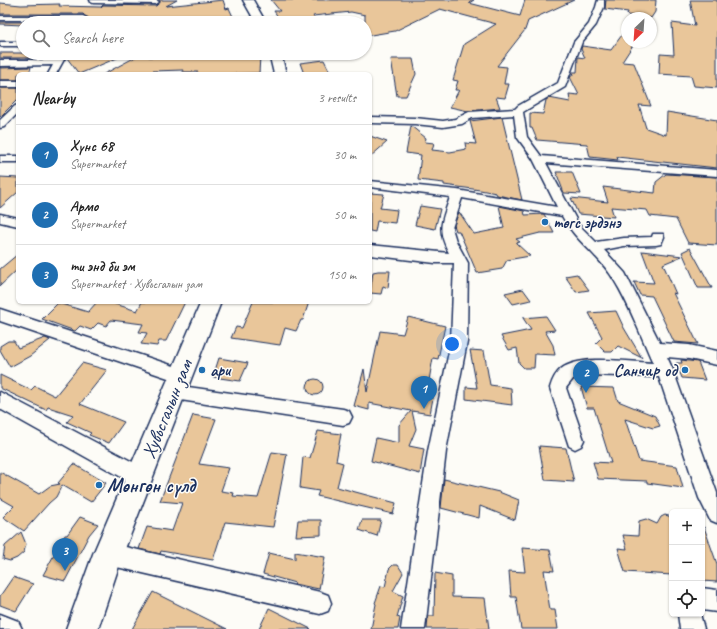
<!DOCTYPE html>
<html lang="en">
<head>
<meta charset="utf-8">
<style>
  :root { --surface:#fff; --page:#f6f6f6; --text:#222; --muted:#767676; --line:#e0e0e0; --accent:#1f6fb2 }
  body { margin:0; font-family:Caveat,sans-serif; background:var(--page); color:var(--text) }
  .controls { position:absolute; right:12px; bottom:12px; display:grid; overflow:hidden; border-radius:6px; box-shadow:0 1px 3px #0004 }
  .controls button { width:36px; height:36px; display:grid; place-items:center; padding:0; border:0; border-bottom:1px solid var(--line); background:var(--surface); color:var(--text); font:20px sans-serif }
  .compass { position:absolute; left:621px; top:12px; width:36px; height:36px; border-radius:50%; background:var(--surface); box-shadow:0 1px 3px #0004; rotate:205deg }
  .you { position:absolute; left:452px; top:344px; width:14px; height:14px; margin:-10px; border:3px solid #fff; border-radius:50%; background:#1a73e8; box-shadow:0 0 0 6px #1a73e833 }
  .badge { display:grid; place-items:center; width:26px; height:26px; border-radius:50%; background:var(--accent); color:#fff; font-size:13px; font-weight:700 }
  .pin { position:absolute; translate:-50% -33px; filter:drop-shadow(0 1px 2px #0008) }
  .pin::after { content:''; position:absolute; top:21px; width:14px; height:12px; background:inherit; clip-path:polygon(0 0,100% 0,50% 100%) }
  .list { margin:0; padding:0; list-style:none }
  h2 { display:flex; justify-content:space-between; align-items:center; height:52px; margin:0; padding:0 16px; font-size:17px }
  h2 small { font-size:13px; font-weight:400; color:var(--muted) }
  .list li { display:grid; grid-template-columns:26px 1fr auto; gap:12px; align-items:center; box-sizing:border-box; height:60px; padding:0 16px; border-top:1px solid var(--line) }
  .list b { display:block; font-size:15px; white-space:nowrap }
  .list p { margin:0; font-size:13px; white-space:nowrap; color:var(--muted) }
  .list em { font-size:13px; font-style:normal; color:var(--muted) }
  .icon { flex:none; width:22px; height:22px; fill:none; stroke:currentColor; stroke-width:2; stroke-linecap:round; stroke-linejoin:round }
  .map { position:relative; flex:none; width:717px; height:629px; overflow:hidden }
  .search { position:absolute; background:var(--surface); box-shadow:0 1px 3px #0004; left:16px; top:16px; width:356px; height:44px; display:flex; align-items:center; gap:10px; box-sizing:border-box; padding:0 14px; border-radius:22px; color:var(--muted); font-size:15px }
  .panel { position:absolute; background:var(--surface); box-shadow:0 1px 3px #0004; left:16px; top:72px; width:356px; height:232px; border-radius:6px }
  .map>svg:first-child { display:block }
  .building { fill:#e9c69a; stroke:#1b2f5e }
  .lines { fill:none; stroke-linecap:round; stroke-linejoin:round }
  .street-casing { stroke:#1b2f5e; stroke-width:3 }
  .secondary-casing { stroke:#1b2f5e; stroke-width:3 }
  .street { fill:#fdfcf7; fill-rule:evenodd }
  .secondary { fill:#fdfcf7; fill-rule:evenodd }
  .poi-dot { fill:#1f6fb2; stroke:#fdfcf7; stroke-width:1.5 }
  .labels { text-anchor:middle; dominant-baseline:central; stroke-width:3; stroke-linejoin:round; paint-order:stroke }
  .poi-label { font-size:17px; font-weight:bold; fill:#1b2f5e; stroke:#fdfcf7; text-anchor:start }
  .near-street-label { font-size:20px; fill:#1b2f5e; stroke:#fdfcf7 }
  .near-poi-label { font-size:20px; font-weight:bold; fill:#1b2f5e; stroke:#fdfcf7; text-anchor:start }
</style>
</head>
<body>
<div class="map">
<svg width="717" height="629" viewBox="0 0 717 629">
  <rect width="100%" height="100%" fill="#fdfcf7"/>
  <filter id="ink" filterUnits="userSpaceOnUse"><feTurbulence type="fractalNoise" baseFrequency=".025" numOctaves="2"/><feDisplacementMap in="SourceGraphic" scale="8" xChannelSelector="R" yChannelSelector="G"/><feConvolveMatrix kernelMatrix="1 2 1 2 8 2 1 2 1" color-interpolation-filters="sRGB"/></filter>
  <g filter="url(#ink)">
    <!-- building -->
    <path class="building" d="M159,0H177L166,6L223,0L226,9L229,8L236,23H199V18L176,19L174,23H91L69,22H83L88,19L83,14H0V3L21,5L60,4L59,6L101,7L103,5L156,6L160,2Z
      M271,0H474L469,3L520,16L525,0H574L528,21L525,30L497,66L507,67L504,84H509L505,98L496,97L500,108L468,111L450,107L459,90H455L458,81L453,80L464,44L496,24L440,9L395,31L365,36V15L351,12L313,16L318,23H282L274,11H280Z
      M606,0H656L655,12L651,18L627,15L628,12L605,9Z
      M690,0H717V88L694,86L691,76L659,74L660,54L674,55L672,23L695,26Z
      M0,22H59L57,23H23V25L0,24Z
      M627,28V42H635L622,62L634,63L651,106L639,105L646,128L666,135L667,112L717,120V168L617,157L618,160L590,157L587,144L537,140L532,128H530V113L543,114L546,100L549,98L570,102L569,94L579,95L570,77L573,75L572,72H577L578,57L585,58L581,49L582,46L611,50Z
      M0,53H36L34,58H0Z
      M68,53H129L79,74L67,58Z
      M143,53L149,57L179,56V53H247V57L260,56L259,73L197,74L198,72H182L183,70L153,71L151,74H104Z
      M391,59H413L416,74L406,96H397Z
      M324,60L331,74H304L300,63Z
      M0,67V68L31,67L29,74H18V80H0Z
      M0,88H18V99L0,117Z
      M502,117L522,200L497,195L496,193L480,190L444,185V183L418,180L421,155L406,153L411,126L426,138L425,142L434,143L432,150L450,152L466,149L465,143L476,144L470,121Z
      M370,136L387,142L370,157Z
      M556,172H572L581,194L564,193Z
      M666,174L717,177V245L688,243L676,219L650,216L647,210L611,207L614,217L578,214L571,198L608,202L603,187L655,193L656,182Z
      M0,177L18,178V192L0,208Z
      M370,193L384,194L380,208L397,210L395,223L377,221L375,232L370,231Z
      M420,206L440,209L435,229L415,225Z
      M499,206L524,211L525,215L544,214L554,233H540L516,239L520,242L516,243L530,256L507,260L502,269L477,273L459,231H456L454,225L459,212L474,234L504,228Z
      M690,248L712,288H698L682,252Z
      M642,251L682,256L663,264L676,294L673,293L698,344L674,342L652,296L640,295L634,282L654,283Z
      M18,254V269L0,286V269Z
      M378,271H390L388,288L383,286L381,294L370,293L373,272Z
      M577,274L589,290L576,292L565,276Z
      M523,289L531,300L513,304L505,293Z
      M97,302H109L137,311L142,302H185L166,341H159L157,346L141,344L147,333L139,332L143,324L111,320L106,326L98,323L91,330L80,326L75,331L42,319L58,303L88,312Z
      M253,302H309L303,320H301L296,331L285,328L280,345L231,338L236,327L242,328Z
      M616,311L624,328L642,358L618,346L612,352H605L596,343L602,337L589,313Z
      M546,316L555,330L545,331L553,345L555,355L535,354L534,368H524L519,363L517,348L509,350L501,336L531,330L523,318Z
      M408,317L445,326L438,359L433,358L426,397L433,398L430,414L412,411L416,429L409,446L424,449L420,474L371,461L376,438L399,443V425L411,411L369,403V410L354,406L364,369L367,392L380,331L403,334Z
      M45,338L50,340L30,356L10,367L0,350V346L8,341H14L18,348Z
      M470,350L484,351L490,385L511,388L512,405L466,399V387L477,388Z
      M219,358L248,363L240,381L213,377Z
      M681,360L698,362L705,380L682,378L676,363H682Z
      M82,363L107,370L80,404L124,422L109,443L89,435L91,433L67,422L73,415L48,407L46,410L0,388V375L31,390L35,386L55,396Z
      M307 387a8 8 0 1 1 16 0a8 8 0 1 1-16 0Z
      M581,387L614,388L618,401L655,416L660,426L653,428L625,419L639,461L677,466L683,488L647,483V481L598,479L593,462L611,463L594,408H587Z
      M193,415L216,419L199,464L229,468L221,491L234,493L233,496L258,498L272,452L287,454L273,527L225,522L213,560L161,551L160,554L139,549L147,527L172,531L182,503L160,501Z
      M318,431L341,434L336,461L343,463L337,487L396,503L393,514L317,496L319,491L300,488L303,457L310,458Z
      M539,446L566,448L574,482L545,480Z
      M74,464L106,483L91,502L62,485L56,497L49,503L24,531L3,517L14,506L0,498V472L39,494L50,486L60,484L58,483Z
      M444,479L499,492L519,500L515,520L480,506L479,518L441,508Z
      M665,515L672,517V575L625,572L618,548L627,549L623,535L638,536L639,521L646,519L657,524L661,517Z
      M80,517L98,524L89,535L65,581L43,575L65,535H67Z
      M298,520H321V535L296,536Z
      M362,520H381L377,536L359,530Z
      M702,527H704L717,564V582L702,581Z
      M21,532L26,544L24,552L17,558L10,561L3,559L5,546Z
      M522,548L550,550L554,571L544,570L550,610H555L558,629H521L516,597H511L509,571L525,572Z
      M295,552L325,557L319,589L294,584L295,583L263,574L269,553L295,559Z
      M393,565H398L403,573L393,591L403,596L397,617L400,618L398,629H371L376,604L375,603L381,586L385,587L389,569Z
      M435,573L452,576V597L485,598L489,629H427L428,616H434Z
      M13,577L33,584L16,611L0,605V596Z
      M153,592L227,629H132Z
      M269,608L311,629H259Z"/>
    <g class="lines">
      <defs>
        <path id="street" d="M90,0H156L159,2L156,4L93,3L91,2Z
          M598,0H604V7L596,25L582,42L565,87L523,112L527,137L541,156L717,170V176L546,163L579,225L596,242L624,238L652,237L653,234H663L664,237L661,244L656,245L624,246L604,250L625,273L660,343L689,345L717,351V365L689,359L667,357L673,370L717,493V523L710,520L699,498L659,377L583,375L573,379L566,388L584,440L581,446L575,449L569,446L550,388C552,381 555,374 561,369C580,354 629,362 653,363C641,336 629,304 614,280C600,256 575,241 562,216L462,198L452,228L456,241L468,263L467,342L446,451L425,629H401L428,451L451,342L454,263H435L370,255V245L449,253C436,228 442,222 450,197L370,187V181L457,190L557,207L533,159L517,137L514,115L472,118L462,124L443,127L415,124L370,123V117L415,118L443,121L455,119L469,112L515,109L518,106L558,83L574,42L589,24L596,7Z
          M0,16H83L87,18L83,20H0Z
          M0,42H23V46H0Z
          M60,53L67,54L56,74H48L53,65L0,66V60H56Z
          M0,81H18V87H0Z
          M18,105V113L4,127L0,128V120L15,106Z
          M0,156H18V162H0Z
          M0,214L18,218V226L0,222Z
          M0,309L180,368L186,370L188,375L186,380L180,382L0,321Z
          M174,385L343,409L349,411L352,417L349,423L343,425L174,399L168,397L165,392L168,387Z
          M0,392L146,469L149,476L146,483L139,486L132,483L0,409Z
          M108,543L320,592L328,595L331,603L328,611L320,614L108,565L100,562L97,554L100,546Z
          M702,588L717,590V612L702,610Z
          M0,614L18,621L22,629H0Z
          M678,614H700L704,629H680Z"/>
        <path id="secondary" d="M243,0H253L266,23H256Z
          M269,53H281L286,74H274Z
          M201,302H221L123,554L98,629H66L93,554Z"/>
      </defs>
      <!-- street casing -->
      <use href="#street" class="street-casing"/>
      <!-- secondary casing -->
      <use href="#secondary" class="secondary-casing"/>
      <!-- street -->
      <use href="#street" class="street"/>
      <!-- secondary -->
      <use href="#secondary" class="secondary"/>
    </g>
  </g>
  <!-- markers -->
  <g class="poi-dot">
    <circle cx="545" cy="222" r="4"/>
    <circle cx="202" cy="370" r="4"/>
    <circle cx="685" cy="370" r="4"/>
    <circle cx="99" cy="485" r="4"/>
  </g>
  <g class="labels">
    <!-- poi labels -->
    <g class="poi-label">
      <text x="553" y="222">төгс эрдэнэ</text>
      <text x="210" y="370">apu</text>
      <text x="677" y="370" text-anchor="end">Санчир од</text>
    </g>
    <!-- near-street labels -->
    <g class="near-street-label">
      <text transform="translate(167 409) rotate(-68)">Хувьсгалын зам</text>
    </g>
    <!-- near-poi labels -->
    <g class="near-poi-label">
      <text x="107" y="485">Мөнгөн сүлд</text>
    </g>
  </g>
</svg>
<div class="controls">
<button>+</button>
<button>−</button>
<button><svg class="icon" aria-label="locate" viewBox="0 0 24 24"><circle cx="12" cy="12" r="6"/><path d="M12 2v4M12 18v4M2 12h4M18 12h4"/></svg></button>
</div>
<svg class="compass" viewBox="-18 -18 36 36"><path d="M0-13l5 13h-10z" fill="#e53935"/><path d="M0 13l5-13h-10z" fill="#767676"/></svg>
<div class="you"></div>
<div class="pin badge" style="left:424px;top:409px">1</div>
<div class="pin badge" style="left:586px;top:393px">2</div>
<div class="pin badge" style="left:65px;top:571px">3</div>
<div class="search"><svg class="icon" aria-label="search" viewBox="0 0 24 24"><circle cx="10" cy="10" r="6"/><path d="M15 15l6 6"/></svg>Search here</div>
<section class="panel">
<h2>Nearby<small>3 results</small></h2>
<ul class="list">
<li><span class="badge">1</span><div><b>Хүнс 68</b><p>Supermarket</p></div><em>30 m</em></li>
<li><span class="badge">2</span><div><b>Армо</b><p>Supermarket</p></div><em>50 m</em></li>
<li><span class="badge">3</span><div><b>ти энд би эм</b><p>Supermarket · Хувьсгалын зам</p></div><em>150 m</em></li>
</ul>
</section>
</div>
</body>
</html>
